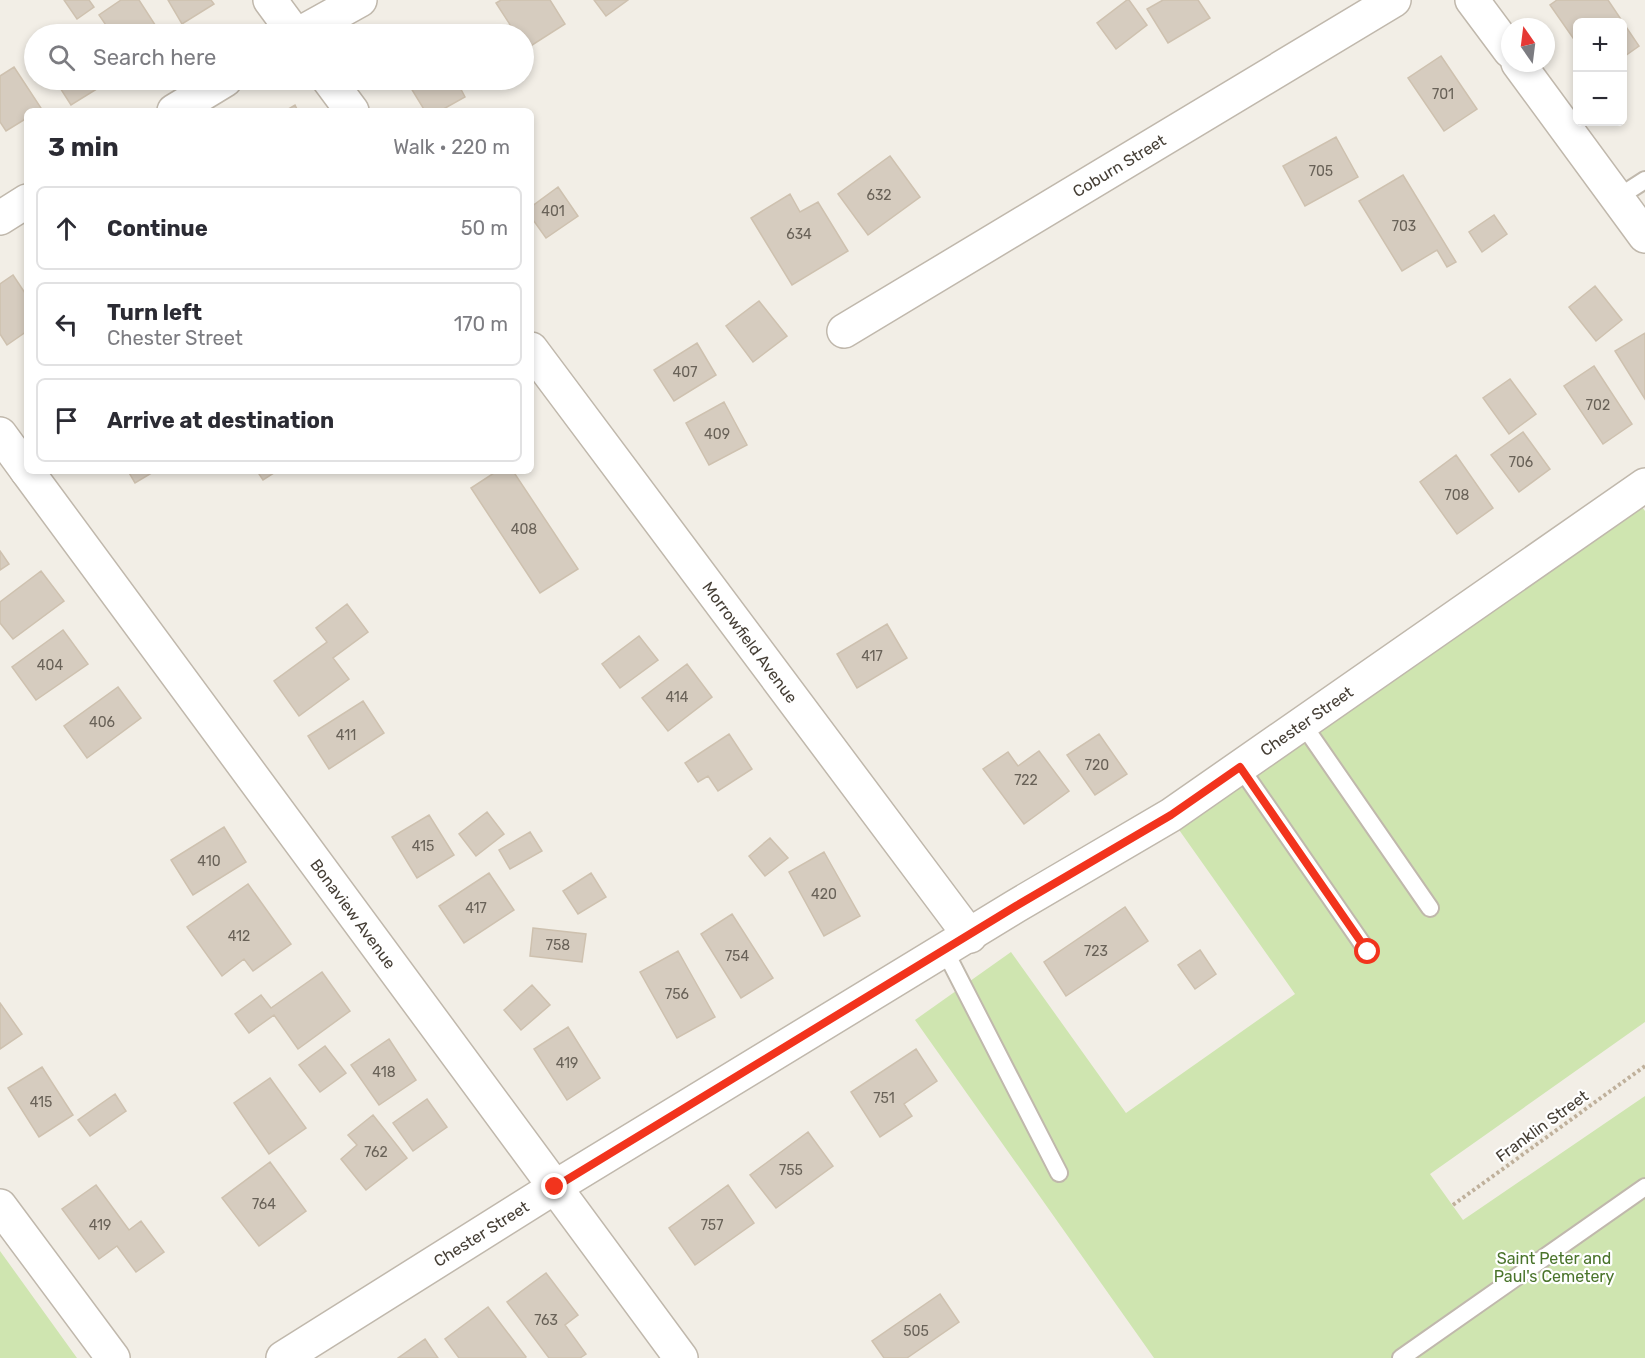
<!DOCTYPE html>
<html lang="en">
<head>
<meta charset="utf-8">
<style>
  :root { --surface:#fff; --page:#f7f7f7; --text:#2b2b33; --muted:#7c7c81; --line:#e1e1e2 }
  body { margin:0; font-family:Rubik,sans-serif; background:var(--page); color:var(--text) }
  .controls { position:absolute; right:18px; top:18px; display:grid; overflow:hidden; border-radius:9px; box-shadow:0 3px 9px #0003 }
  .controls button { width:54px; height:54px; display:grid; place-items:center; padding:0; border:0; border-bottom:2px solid var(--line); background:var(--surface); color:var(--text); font:30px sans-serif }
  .compass { position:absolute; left:1501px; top:18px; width:54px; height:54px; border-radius:50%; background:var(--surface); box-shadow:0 3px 9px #0003; rotate:346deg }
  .stop { position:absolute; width:18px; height:18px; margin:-14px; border:4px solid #f2341d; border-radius:50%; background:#fff }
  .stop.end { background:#f2341d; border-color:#fff; box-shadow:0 2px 6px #0008 }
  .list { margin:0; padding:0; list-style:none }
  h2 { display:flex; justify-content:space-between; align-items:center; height:78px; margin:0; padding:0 24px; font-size:26px }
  h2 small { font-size:20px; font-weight:400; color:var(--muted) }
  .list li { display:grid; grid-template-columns:39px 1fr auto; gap:18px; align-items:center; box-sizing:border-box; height:84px; margin:0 12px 12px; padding:0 12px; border:2px solid var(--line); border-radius:9px }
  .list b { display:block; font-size:22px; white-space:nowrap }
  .list p { margin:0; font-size:20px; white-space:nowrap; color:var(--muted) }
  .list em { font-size:20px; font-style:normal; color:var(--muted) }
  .icon { flex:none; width:33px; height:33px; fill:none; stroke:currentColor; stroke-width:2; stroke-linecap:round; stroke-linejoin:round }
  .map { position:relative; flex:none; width:1645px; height:1358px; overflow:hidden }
  .search { position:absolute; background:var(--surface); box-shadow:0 3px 9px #0003; left:24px; top:24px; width:510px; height:66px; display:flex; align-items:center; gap:15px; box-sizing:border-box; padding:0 21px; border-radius:33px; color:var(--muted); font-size:22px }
  .panel { position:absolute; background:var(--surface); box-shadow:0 3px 9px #0003; left:24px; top:108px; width:510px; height:366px; border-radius:9px }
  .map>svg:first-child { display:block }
  .green { fill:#cfe5b0 }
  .building { fill:#d6ccbf; stroke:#cec1af; stroke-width:1.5 }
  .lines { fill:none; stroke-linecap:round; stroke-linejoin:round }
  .service-casing { stroke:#c0b8ac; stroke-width:20 }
  .minor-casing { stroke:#c0b8ac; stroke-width:36 }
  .path { stroke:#bfb09b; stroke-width:4; stroke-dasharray:3 3; stroke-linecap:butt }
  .service { stroke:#fff; stroke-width:16 }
  .minor { stroke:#fff; stroke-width:33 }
  .route { stroke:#f2341d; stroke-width:8 }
  .labels { text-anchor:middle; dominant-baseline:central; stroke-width:4.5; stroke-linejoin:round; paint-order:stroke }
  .number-label { font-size:14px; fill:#696258 }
  .street-label { font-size:16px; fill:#453e35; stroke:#fff }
  .park-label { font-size:16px; fill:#4a742b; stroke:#fff }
</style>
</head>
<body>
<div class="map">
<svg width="1645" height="1358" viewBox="0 0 1645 1358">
  <rect width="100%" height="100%" fill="#f2eee6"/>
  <!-- green -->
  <path class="green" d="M1638,502L1645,511V1022L1430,1174L1463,1220L1645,1096V1358H1154L915,1020L1011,952L1126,1113L1295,994L1177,827Z
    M0,1251L77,1358H0Z"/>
  <!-- building -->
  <path class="building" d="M64,0H89L94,7L77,19Z
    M121,0H139L161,34H112L99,15Z
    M168,0H211L214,4L182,24Z
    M501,0H550L565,24L526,49L524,46V34H516L496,3Z
    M594,0H628L606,16Z
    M1127,0H1129L1147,25L1116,49L1097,23Z
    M1163,0H1198L1210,18L1168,43L1147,9Z
    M1557,0H1608L1639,46L1622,58V22H1578V45L1550,5Z
    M73,26L78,34H59Z
    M1441,56L1477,109L1444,131L1408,78Z
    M14,67L41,108L37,111H27V118L6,131L0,122V76Z
    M55,80H106L108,82L71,105Z
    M406,80H456L465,97L440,111H425Z
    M295,105L298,111H285Z
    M1336,137L1358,177L1305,206L1283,166Z
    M890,156L920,197L868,235L838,194Z
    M1403,175L1456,262L1447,267L1437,250L1402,271L1359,201Z
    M558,187L578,216L546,238L531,217V207Z
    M790,194L800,212L818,202L848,251L792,285L751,218Z
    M1494,215L1507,234L1482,252L1469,232Z
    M13,275L27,296V331L7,345L0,334V284Z
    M1595,286L1622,320L1596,341L1569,307Z
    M759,301L787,336L753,362L726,326Z
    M1645,333V399L1615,351Z
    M697,343L716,375L674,401L654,370Z
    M1594,366L1632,424L1603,444L1564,386Z
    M1510,379L1536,414L1509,434L1483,398Z
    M724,402L747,445L709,465L686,423Z
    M1523,432L1550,469L1519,492L1491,455Z
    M1456,455L1493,508L1457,534L1420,482Z
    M128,471H155L135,483Z
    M257,471H277L263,480Z
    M497,471H513L578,569L540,593L471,488Z
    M0,551L9,564L0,570Z
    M41,571L64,601L13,639L0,623V602Z
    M347,604L368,632L333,658L349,679L299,716L274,681L327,642L316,628Z
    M887,624L907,658L857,688L837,654Z
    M63,630L88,664L36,700L12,667Z
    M639,636L658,660L620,688L602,664Z
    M687,664L712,697L668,731L642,698Z
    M118,687L141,718L87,758L64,726Z
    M363,701L384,733L329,769L308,736Z
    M729,734L752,769L718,791L708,776L698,782L685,763Z
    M1099,734L1127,774L1095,795L1067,755Z
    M1039,751L1069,791L1024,824L983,769L1008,752L1018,766Z
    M487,812L504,834L476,856L459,834Z
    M429,815L454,855L417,878L392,837Z
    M224,827L246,862L193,895L171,860Z
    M530,832L542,851L510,869L499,850Z
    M770,838L788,858L765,876L749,856Z
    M824,852L860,916L824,936L789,872Z
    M489,873L514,910L464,943L439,906Z
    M591,873L606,897L578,914L563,891Z
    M248,884L291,944L253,971L244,959L222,976L187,927Z
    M1125,907L1148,941L1066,996L1044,962Z
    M732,914L773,978L741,998L701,934Z
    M533,928L586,934L582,962L530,956Z
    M1200,950L1216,974L1195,989L1178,965Z
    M678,951L715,1017L677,1038L640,972Z
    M322,972L350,1011L298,1049L274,1015L249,1033L235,1014L261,995L271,1008Z
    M532,985L550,1005L521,1030L504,1010Z
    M0,1003L22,1034L0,1049Z
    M568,1027L600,1078L567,1100L534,1049Z
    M389,1039L416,1080L379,1105L351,1065Z
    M325,1046L346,1073L320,1092L299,1065Z
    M916,1049L937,1081L904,1104L912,1116L880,1137L851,1092Z
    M42,1067L73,1115L39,1137L8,1088Z
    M270,1078L306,1128L269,1154L234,1103Z
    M115,1094L126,1111L90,1136L78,1120Z
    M427,1099L447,1127L413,1151L393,1123Z
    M373,1115L407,1158L366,1190L341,1159L357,1145L348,1135Z
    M808,1132L833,1166L776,1208L750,1175Z
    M270,1162L306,1211L259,1246L222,1198Z
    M96,1185L129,1230L141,1221L164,1252L136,1272L117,1246L99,1259L62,1209Z
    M728,1185L754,1223L695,1265L669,1228Z
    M546,1273L578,1315L565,1325L586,1354L580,1358H549L507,1302Z
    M940,1294L959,1322L907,1358H884L872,1341Z
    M488,1307L526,1357L525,1358H459L445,1339Z
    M425,1339L438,1358H398Z"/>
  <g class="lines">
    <defs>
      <path id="service" d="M1617,198L1645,180
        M1302,723L1430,908
        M1240,767L1368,952
        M945,951L1059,1173
        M1401,1358L1645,1187"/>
      <g id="minor">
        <path d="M270,0L295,34"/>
        <path d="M1472,0L1510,51"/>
        <path d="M299,34L360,0"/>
        <path d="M1518,63L1645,236"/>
        <path d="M329,80L352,111"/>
        <path d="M174,111L225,80"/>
        <path d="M0,218L27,201"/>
        <path id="s1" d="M844,331L1394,0"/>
        <path id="s2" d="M531,349L970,936"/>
        <path d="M0,434L27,471"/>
        <path id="s3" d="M27,471L681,1358"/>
        <path d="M0,1206L113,1358"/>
        <path id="s4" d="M283,1358L555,1187L1016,906L1171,815L1645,485"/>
      </g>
    </defs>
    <!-- service casing -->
    <use href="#service" class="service-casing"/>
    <!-- minor casing -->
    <use href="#minor" class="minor-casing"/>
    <!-- path -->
    <path class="path" d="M1453,1205L1645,1066"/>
    <!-- service -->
    <use href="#service" class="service"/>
    <!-- minor -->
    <use href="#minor" class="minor"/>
  </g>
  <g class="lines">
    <!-- route -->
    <path class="route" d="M555,1187L1016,906L1171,815L1240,767L1368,952"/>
  </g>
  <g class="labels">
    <!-- number labels -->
    <g class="number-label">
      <text x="1443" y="94">701</text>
      <text x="1321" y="171">705</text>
      <text x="879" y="195">632</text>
      <text x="553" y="211">401</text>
      <text x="1404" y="226">703</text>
      <text x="799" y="234">634</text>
      <text x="685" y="372">407</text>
      <text x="1598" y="405">702</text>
      <text x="717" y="434">409</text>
      <text x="1521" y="462">706</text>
      <text x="1457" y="495">708</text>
      <text x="524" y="529">408</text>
      <text x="872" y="656">417</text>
      <text x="50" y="665">404</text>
      <text x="677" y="697">414</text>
      <text x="102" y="722">406</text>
      <text x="346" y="735">411</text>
      <text x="1097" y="765">720</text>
      <text x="1026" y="780">722</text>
      <text x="423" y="846">415</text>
      <text x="209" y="861">410</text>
      <text x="824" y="894">420</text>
      <text x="476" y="908">417</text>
      <text x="239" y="936">412</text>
      <text x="558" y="945">758</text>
      <text x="1096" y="951">723</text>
      <text x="737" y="956">754</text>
      <text x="677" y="994">756</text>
      <text x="567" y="1063">419</text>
      <text x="384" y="1072">418</text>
      <text x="884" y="1098">751</text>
      <text x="41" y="1102">415</text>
      <text x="376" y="1152">762</text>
      <text x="791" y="1170">755</text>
      <text x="264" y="1204">764</text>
      <text x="100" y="1225">419</text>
      <text x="712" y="1225">757</text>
      <text x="546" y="1320">763</text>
      <text x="916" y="1331">505</text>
    </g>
    <!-- street labels -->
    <g class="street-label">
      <text stroke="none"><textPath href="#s1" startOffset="321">Coburn Street</textPath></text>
      <text stroke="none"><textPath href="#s2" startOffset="366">Morrowfield Avenue</textPath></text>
      <text stroke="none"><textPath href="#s4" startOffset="1206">Chester Street</textPath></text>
      <text stroke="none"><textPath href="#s3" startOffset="550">Bonaview Avenue</textPath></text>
      <text transform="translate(1542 1126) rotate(-36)">Franklin Street</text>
      <text stroke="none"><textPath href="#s4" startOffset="234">Chester Street</textPath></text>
    </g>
    <!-- park labels -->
    <g class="park-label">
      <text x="1554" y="1258">Saint Peter and<tspan x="1554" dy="18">Paul's Cemetery</tspan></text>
    </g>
  </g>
</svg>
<div class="controls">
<button>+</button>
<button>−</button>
</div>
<svg class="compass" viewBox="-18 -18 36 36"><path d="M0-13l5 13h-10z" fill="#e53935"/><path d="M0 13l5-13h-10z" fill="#7c7c81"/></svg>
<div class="stop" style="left:1368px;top:952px"></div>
<div class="stop end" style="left:555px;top:1187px"></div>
<div class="search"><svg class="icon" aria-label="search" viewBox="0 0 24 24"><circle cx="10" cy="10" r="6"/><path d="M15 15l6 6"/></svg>Search here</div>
<section class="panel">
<h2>3 min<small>Walk · 220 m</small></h2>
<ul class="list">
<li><svg class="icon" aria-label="ahead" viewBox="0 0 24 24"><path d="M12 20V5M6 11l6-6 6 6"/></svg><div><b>Continue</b></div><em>50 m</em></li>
<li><svg class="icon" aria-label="left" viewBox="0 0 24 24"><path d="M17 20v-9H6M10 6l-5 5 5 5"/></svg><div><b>Turn left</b><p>Chester Street</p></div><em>170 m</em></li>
<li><svg class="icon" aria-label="arrive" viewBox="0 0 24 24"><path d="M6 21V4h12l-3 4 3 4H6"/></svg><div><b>Arrive at destination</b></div></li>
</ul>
</section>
</div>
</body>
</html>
